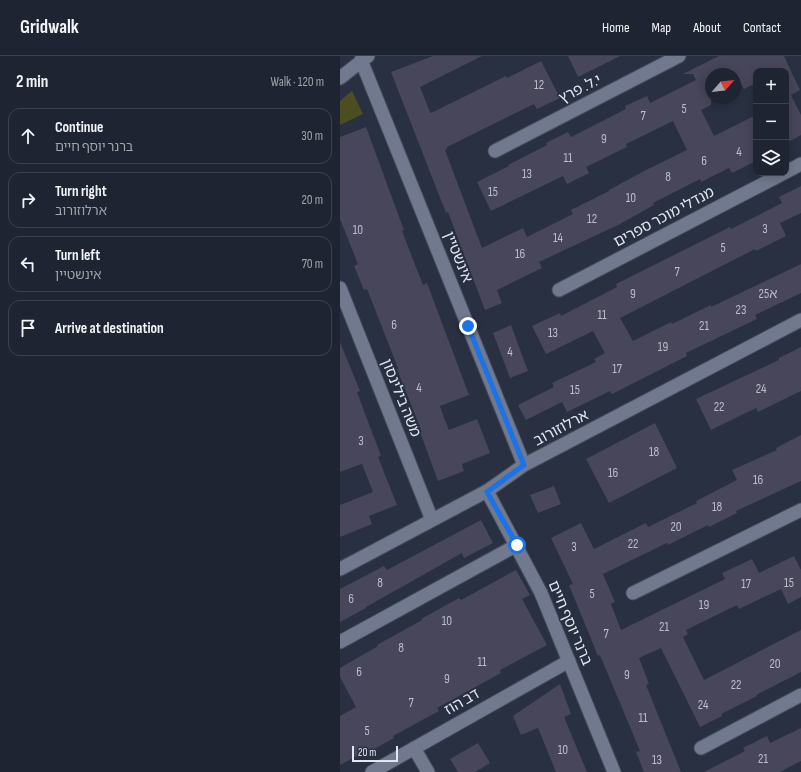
<!DOCTYPE html>
<html lang="en">
<head>
<meta charset="utf-8">
<style>
  :root { --surface:#1e2431; --page:#2b303d; --text:#f1f3f6; --muted:#a1a4ab; --line:#3c414d }
  body { margin:0; font-family:"Sofia Sans Condensed","Noto Sans Hebrew",sans-serif; background:var(--page); color:var(--text) }
  .controls { position:absolute; right:12px; top:12px; display:grid; overflow:hidden; border-radius:8px; box-shadow:0 2px 10px #0003 }
  .controls button { width:36px; height:36px; display:grid; place-items:center; padding:0; border:0; border-bottom:1px solid var(--line); background:var(--surface); color:var(--text); font:20px sans-serif }
  .compass { position:absolute; left:365px; top:12px; width:36px; height:36px; border-radius:50%; background:var(--surface); box-shadow:0 2px 10px #0003; rotate:62deg }
  .scale { position:absolute; left:12px; bottom:10px; width:46px; box-sizing:border-box; padding-left:4px; border:2px solid #e1e6f1; border-top:0; font-size:11px; line-height:14px; white-space:nowrap; color:#e1e6f1; -webkit-text-stroke:3px #283041; paint-order:stroke }
  .stop { position:absolute; width:12px; height:12px; margin:-9px; border:3px solid #1a73e8; border-radius:50%; background:#fff }
  .stop.end { background:#1a73e8; border-color:#fff; box-shadow:0 1px 4px #0008 }
  .list { margin:0; padding:0; list-style:none }
  h2 { display:flex; justify-content:space-between; align-items:center; height:52px; margin:0; padding:0 16px; font-size:17px }
  h2 small { font-size:13px; font-weight:400; color:var(--muted) }
  .list li { display:grid; grid-template-columns:26px 1fr auto; gap:12px; align-items:center; box-sizing:border-box; height:56px; margin:0 8px 8px; padding:0 8px; border:1px solid var(--line); border-radius:12px }
  .list b { display:block; font-size:15px; white-space:nowrap }
  .list p { margin:0; font-size:13px; white-space:nowrap; color:var(--muted) }
  .list em { font-size:13px; font-style:normal; color:var(--muted) }
  .icon { flex:none; width:22px; height:22px; fill:none; stroke:currentColor; stroke-width:2; stroke-linecap:round; stroke-linejoin:round }
  .map { position:relative; flex:none; width:461px; height:716px; overflow:hidden }
  header { display:flex; align-items:center; gap:24px; box-sizing:border-box; height:56px; padding:0 20px; background:var(--surface); border-bottom:1px solid var(--line) }
  header strong { font-size:19px }
  nav { display:flex; gap:22px; margin-inline-start:auto; font-size:14px }
  main { display:flex }
  aside { flex:1; background:var(--surface) }
  .map>svg:first-child { display:block }
  .green { fill:#4c4e22 }
  .building { fill:#48465a }
  .lines { fill:none; stroke-linecap:round; stroke-linejoin:round }
  .street-casing { stroke:#474d5c; stroke-width:15 }
  .street { stroke:#71798e; stroke-width:13 }
  .route { stroke:#1a73e8; stroke-width:5 }
  .labels { text-anchor:middle; dominant-baseline:central; stroke-width:3; stroke-linejoin:round; paint-order:stroke }
  .number-label { font-size:13px; fill:#bbbecb }
  .street-label { font-size:15px; fill:#e1e6f1; stroke:#283041 }
</style>
</head>
<body>
<header>
<strong>Gridwalk</strong>
<nav><a>Home</a><a>Map</a><a>About</a><a>Contact</a></nav>
</header>
<main>
<aside>
<h2>2 min<small>Walk · 120 m</small></h2>
<ul class="list">
<li><svg class="icon" aria-label="ahead" viewBox="0 0 24 24"><path d="M12 20V5M6 11l6-6 6 6"/></svg><div><b>Continue</b><p>ברנר יוסף חיים</p></div><em>30 m</em></li>
<li><svg class="icon" aria-label="right" viewBox="0 0 24 24"><path d="M7 20v-9h11M14 6l5 5-5 5"/></svg><div><b>Turn right</b><p>ארלוזורוב</p></div><em>20 m</em></li>
<li><svg class="icon" aria-label="left" viewBox="0 0 24 24"><path d="M17 20v-9H6M10 6l-5 5 5 5"/></svg><div><b>Turn left</b><p>אינשטיין</p></div><em>70 m</em></li>
<li><svg class="icon" aria-label="arrive" viewBox="0 0 24 24"><path d="M6 21V4h12l-3 4 3 4H6"/></svg><div><b>Arrive at destination</b></div></li>
</ul>
</aside>
<div class="map">
<svg width="461" height="716" viewBox="0 0 461 716">
  <rect width="100%" height="100%" fill="#283041"/>
  <!-- green -->
  <path class="green" d="M12,35L23,58L0,69V45Z"/>
  <!-- building -->
  <path class="building" d="M93,0H142L80,31L90,56L91,57L166,20L167,22L201,5L220,42L197,53L194,48L107,91V93L105,94L142,192L183,172L187,181L233,158L231,154L269,135V134L306,114L347,94L333,65L286,88L287,91L246,111L249,117L227,128L223,120L151,155L137,126L169,110L168,109L207,89L206,87L228,76L231,81L286,53L285,50L307,40L310,47L356,24L353,18H343L379,0H444L460,34L451,39L461,59V79L446,87V15H416V27L404,33L396,18H371V49L361,54L374,80L416,59V105L392,117L389,112L361,126L360,123L313,147L314,149L280,168L199,206L202,212L157,234L162,247L145,254L108,156L106,157L51,16Z
    M228,0H280L238,21Z
    M26,71L64,174L62,175L83,229L87,227L129,339L100,350L104,362L109,374L137,363L150,397L122,408L124,415L98,425L80,376H82L57,313L58,312L27,233L24,234L14,210L18,208L0,163V81Z
    M461,130V157L440,167L446,180L416,195L415,193L280,262L293,285L331,266L332,268L371,249V251L461,208V237L415,259L417,263L346,297L347,300L272,338L270,335L227,356L222,346L186,364L178,349L214,331L212,327L256,306L254,303L265,297L253,275L206,298L192,270L220,257L221,260L277,231L276,228L390,171L391,173L442,147L439,141Z
    M171,269L188,315L170,322L153,277Z
    M0,286L20,335L17,336L41,400L38,401L57,449L29,460L32,468L0,481V449L33,436L22,408L0,416Z
    M461,291V335L418,356L416,352L371,374L356,343L439,304V302Z
    M315,367L337,412L269,447L246,403Z
    M461,379V425L396,455L397,457L369,471L368,469L328,489L327,487L263,518L275,546L271,548L281,574L385,523L382,517L412,503L419,517L454,500L461,514V541L448,548L441,533L399,553L397,549L346,574L348,578L343,581L364,624L461,574V616L416,639L417,640L381,658L382,660L360,671L321,592L299,602L309,628L306,629L341,716H304L296,696L300,695L260,599L258,600L229,529L233,528L211,482L241,467L254,493L306,467L308,471L357,447L356,445L397,424L392,414L437,394L436,392Z
    M214,430L221,448L198,457L190,439Z
    M141,464L153,487L124,502L122,497L26,551V552L0,566V533L44,510L47,514Z
    M176,514L190,539L182,543L207,589L160,614L161,617L97,652L99,655L53,680L54,682L18,702L17,700L0,709V660L16,651L0,621V612L38,590L37,589L82,564L81,563L119,542L121,544Z
    M220,628L231,658L224,661L247,716H216L198,672L181,679L173,660Z
    M461,672V705L440,716H364L405,695L403,692L427,680L430,687Z
    M138,687L150,707L135,716H118L110,703Z"/>
  <g class="lines">
    <defs>
      <path id="street" d="M21,4L184,409
        M0,22L28,0
        M155,95L339,0
        M446,116L461,108
        M0,232L92,464
        M219,234L444,117
        M147,435L201,537L274,716
        M0,513L147,435L184,409L461,264
        M293,537L461,454
        M0,586L177,489
        M74,692L88,716
        M361,692L461,639
        M32,716L229,605"/>
    </defs>
    <!-- street casing -->
    <use href="#street" class="street-casing"/>
    <!-- street -->
    <use href="#street" class="street"/>
  </g>
  <g class="lines">
    <!-- route -->
    <path class="route" d="M128,270L184,409L147,436L177,489"/>
  </g>
  <g class="labels">
    <!-- number labels -->
    <g class="number-label">
      <text x="199" y="29">12</text>
      <text x="344" y="53">5</text>
      <text x="303" y="60">7</text>
      <text x="264" y="83">9</text>
      <text x="399" y="96">4</text>
      <text x="228" y="102">11</text>
      <text x="364" y="105">6</text>
      <text x="187" y="118">13</text>
      <text x="328" y="121">8</text>
      <text x="153" y="136">15</text>
      <text x="291" y="142">10</text>
      <text x="252" y="163">12</text>
      <text x="425" y="173">3</text>
      <text x="18" y="174">10</text>
      <text x="218" y="182">14</text>
      <text x="383" y="192">5</text>
      <text x="180" y="198">16</text>
      <text x="337" y="216">7</text>
      <text x="293" y="238">9</text>
      <text x="428" y="238">25א</text>
      <text x="401" y="254">23</text>
      <text x="262" y="259">11</text>
      <text x="54" y="269">6</text>
      <text x="364" y="270">21</text>
      <text x="213" y="277">13</text>
      <text x="323" y="291">19</text>
      <text x="170" y="296">4</text>
      <text x="277" y="313">17</text>
      <text x="79" y="332">4</text>
      <text x="421" y="333">24</text>
      <text x="235" y="334">15</text>
      <text x="379" y="351">22</text>
      <text x="21" y="385">3</text>
      <text x="314" y="396">18</text>
      <text x="273" y="417">16</text>
      <text x="418" y="424">16</text>
      <text x="377" y="451">18</text>
      <text x="336" y="471">20</text>
      <text x="293" y="488">22</text>
      <text x="234" y="491">3</text>
      <text x="40" y="527">8</text>
      <text x="449" y="527">15</text>
      <text x="406" y="528">17</text>
      <text x="252" y="538">5</text>
      <text x="11" y="543">6</text>
      <text x="364" y="549">19</text>
      <text x="107" y="565">10</text>
      <text x="324" y="571">21</text>
      <text x="266" y="578">7</text>
      <text x="61" y="592">8</text>
      <text x="142" y="606">11</text>
      <text x="435" y="608">20</text>
      <text x="19" y="616">6</text>
      <text x="287" y="619">9</text>
      <text x="107" y="623">9</text>
      <text x="396" y="629">22</text>
      <text x="71" y="647">7</text>
      <text x="363" y="649">24</text>
      <text x="303" y="662">11</text>
      <text x="27" y="675">5</text>
      <text x="223" y="694">10</text>
      <text x="423" y="703">21</text>
      <text x="317" y="704">13</text>
    </g>
    <!-- street labels -->
    <g class="street-label">
      <text transform="translate(240 33) rotate(-27)">י.ל. פרץ</text>
      <text transform="translate(324 161) rotate(-28)">מנדלי מוכר ספרים</text>
      <text transform="translate(118 201) rotate(68)">אינשטיין</text>
      <text transform="translate(61 342) rotate(68)">משה בילינסון</text>
      <text transform="translate(221 372) rotate(-28)">ארלוזורוב</text>
      <text transform="translate(230 567) rotate(67)">ברנר יוסף חיים</text>
      <text transform="translate(122 646) rotate(-30)">דב הוז</text>
    </g>
  </g>
</svg>
<div class="controls">
<button>+</button>
<button>−</button>
<button><svg class="icon" aria-label="layers" viewBox="0 0 24 24"><path d="M12 4l9 5-9 5-9-5zM3 14l9 5 9-5"/></svg></button>
</div>
<svg class="compass" viewBox="-18 -18 36 36"><path d="M0-13l5 13h-10z" fill="#e53935"/><path d="M0 13l5-13h-10z" fill="#a1a4ab"/></svg>
<div class="scale">20 m</div>
<div class="stop" style="left:177px;top:489px"></div>
<div class="stop end" style="left:128px;top:270px"></div>
</div>
</main>
</body>
</html>
